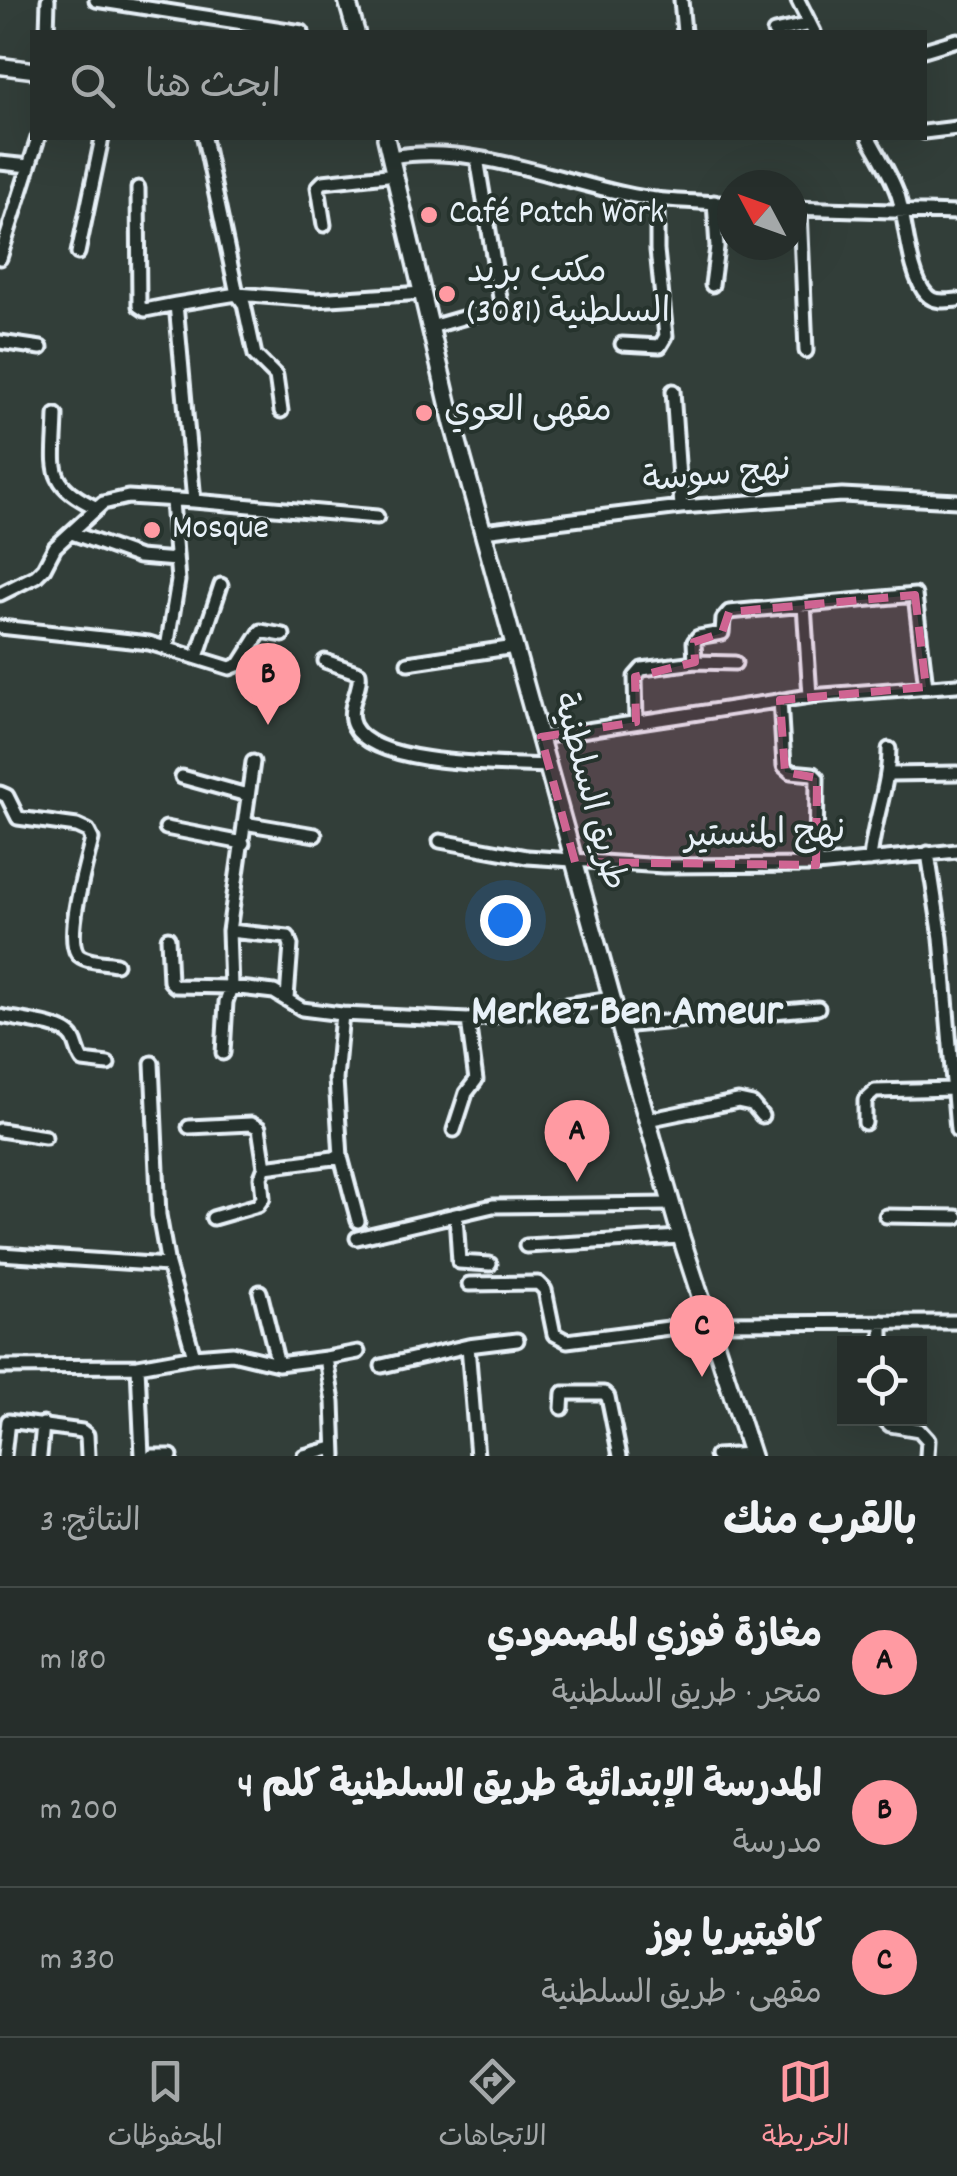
<!DOCTYPE html>
<html lang="ar">
<head>
<meta charset="utf-8">
<style>
  :root { --surface:#262e2b; --page:#2e3633; --text:#f1f3f6; --muted:#a4a8a9; --line:#424a47; --accent:#ff9aa2 }
  body { margin:0; font-family:Dekko,"Playpen Sans Arabic",sans-serif; background:var(--page); color:var(--text); direction:rtl }
  .controls { position:absolute; right:30px; bottom:30px; display:grid; overflow:hidden; border-radius:0px; box-shadow:0 10px 40px #0002 }
  .controls button { width:90px; height:90px; display:grid; place-items:center; padding:0; border:0; border-bottom:2px solid var(--line); background:var(--surface); color:var(--text); font:50px sans-serif }
  .compass { position:absolute; left:717px; top:170px; width:90px; height:90px; border-radius:50%; background:var(--surface); box-shadow:0 10px 40px #0002; rotate:311deg }
  .you { position:absolute; left:505px; top:920px; width:35px; height:35px; margin:-25px; border:8px solid #fff; border-radius:50%; background:#1a73e8; box-shadow:0 0 0 15px #1a73e833 }
  .badge { display:grid; place-items:center; width:65px; height:65px; border-radius:50%; background:var(--accent); color:#111; font-size:32px; font-weight:700 }
  .pin { position:absolute; translate:-50% -82px; filter:drop-shadow(0 2px 5px #0008) }
  .pin::after { content:''; position:absolute; top:52px; width:35px; height:30px; background:inherit; clip-path:polygon(0 0,100% 0,50% 100%) }
  .list { margin:0; padding:0; list-style:none }
  h2 { display:flex; justify-content:space-between; align-items:center; height:130px; margin:0; padding:0 40px; font-size:42px }
  h2 small { font-size:32px; font-weight:400; color:var(--muted) }
  .list li { display:grid; grid-template-columns:65px 1fr auto; gap:30px; align-items:center; box-sizing:border-box; height:150px; padding:0 40px; border-top:2px solid var(--line) }
  .list b { display:block; font-size:38px; white-space:nowrap }
  .list p { margin:0; font-size:32px; white-space:nowrap; color:var(--muted) }
  .list em { font-size:32px; font-style:normal; color:var(--muted) }
  .icon { flex:none; width:55px; height:55px; fill:none; stroke:currentColor; stroke-width:2; stroke-linecap:round; stroke-linejoin:round }
  .map { position:relative; flex:none; width:957px; height:1456px; overflow:hidden; direction:ltr }
  .search { position:absolute; background:var(--surface); box-shadow:0 10px 40px #0002; left:30px; right:30px; top:30px; height:110px; display:flex; align-items:center; gap:25px; box-sizing:border-box; padding:0 35px; border-radius:0px; color:var(--muted); font-size:38px }
  .sheet { height:580px; background:var(--surface) }
  nav { display:flex; justify-content:space-around; align-items:center; box-sizing:border-box; height:140px; border-top:2px solid var(--line); background:var(--surface); font-size:28px; color:var(--muted) }
  nav a { display:grid; justify-items:center; gap:5px }
  nav .on { color:var(--accent) }
  .map>svg:first-child { display:block }
  .lines { fill:none; stroke-linecap:round; stroke-linejoin:round }
  .minor-casing { stroke:#e8f1f8; stroke-width:19 }
  .tertiary-casing { stroke:#e8f1f8; stroke-width:21 }
  .secondary-casing { stroke:#e8f1f8; stroke-width:22 }
  .minor { stroke:#26332d; stroke-width:11 }
  .tertiary { stroke:#26332d; stroke-width:14 }
  .secondary { stroke:#26332d; stroke-width:15 }
  .marked { fill:#cf6492; fill-opacity:0.2; stroke:#cf6492; stroke-width:8; stroke-dasharray:20 12; stroke-linejoin:round }
  .poi-dot { fill:#ff9aa2; stroke:#26332d; stroke-width:4 }
  .labels { text-anchor:middle; dominant-baseline:central; stroke-width:8; stroke-linejoin:round; paint-order:stroke }
  .poi-label { font-size:35px; fill:#e8f1f8; stroke:#26332d; text-anchor:start }
  .street-label { font-size:35px; fill:#e8f1f8; stroke:#26332d }
  .district-label { font-size:45px; font-weight:bold; fill:#e8f1f8; stroke:#26332d }
</style>
</head>
<body>
<div class="map">
<svg width="957" height="1456" viewBox="0 0 957 1456">
  <rect width="100%" height="100%" fill="#323e39"/>
  <filter id="ink" filterUnits="userSpaceOnUse"><feTurbulence type="fractalNoise" baseFrequency=".01" numOctaves="2"/><feDisplacementMap in="SourceGraphic" scale="20" xChannelSelector="R" yChannelSelector="G"/><feConvolveMatrix kernelMatrix="1 2 1 2 8 2 1 2 1" color-interpolation-filters="sRGB"/></filter>
  <g filter="url(#ink)">
    <g class="lines">
      <defs>
        <path id="minor" d="M96,0L302,32
          M681,0L684,32
          M798,0L814,32
          M47,32L48,0
          M774,32L810,24
          M924,50L957,40
          M924,132L957,128
          M869,138C879,156 891,175 898,195C906,219 909,278 927,295C934,303 947,301 957,300
          M392,157C471,143 548,178 625,194C660,202 696,201 732,204
          M0,163L29,166
          M138,188L139,306L145,310L176,304
          M792,208L957,213
          M800,209L806,351
          M324,225L318,187L323,182L396,174
          M78,253L102,138
          M0,258L38,138
          M712,285L717,247L714,202
          M237,294L315,300L423,293
          M237,294L244,304L255,355L276,376L281,411
          M431,327L497,308L501,304L477,158
          M0,342L41,348
          M622,344L660,346L666,336L657,250V199
          M673,391L681,507
          M56,415C55,468 44,483 97,508
          M194,501L377,517
          M483,531L681,507L842,495L957,501
          M72,533L139,557L176,560
          M0,594L36,576L44,568L55,547L103,503L128,497L194,501L176,304L237,294L204,138
          M804,605L810,696
          M0,627L149,643L230,668L240,664L261,631L283,635
          M167,648L178,581L172,501
          M197,657L221,585
          M325,661L359,673C362,690 345,709 354,726C375,767 507,764 549,766
          M695,662L735,663
          M408,663L515,647
          M780,700L784,766L791,772L813,774L817,778L816,865
          M636,722L635,677L642,669L695,662L694,642L698,637L722,633L723,619L729,612L915,595L926,687
          M541,737L810,696L957,685
          M253,762L229,931L231,987L274,992L302,1009L342,1014
          M889,774L957,773
          M182,777L247,795
          M0,793L7,796L18,818L77,826L88,831L92,839C87,861 65,934 77,953C83,962 105,962 116,964
          M244,823L315,835
          M166,828L243,843
          M440,841L527,857L663,866L816,865L957,851
          M928,853L941,938L957,1130
          M870,860C873,822 889,786 889,749
          M229,931L288,937L291,945L287,998
          M168,938L170,981L175,986L231,987L226,1002L223,1053
          M0,1016C17,1020 65,1024 73,1038C78,1046 77,1053 83,1061L108,1064
          M620,1026L818,1008
          M152,1063L159,1215L168,1265
          M647,1120L738,1101L752,1104L762,1116
          M865,1123V1100L875,1091L954,1089
          M189,1127L251,1124L259,1128L265,1167
          M0,1130L45,1137
          M454,1130L466,1093L476,1080L468,1020
          M341,1157L358,1221
          M456,1216L459,1262L490,1264
          M886,1216L957,1217
          M213,1218L258,1205L263,1198L261,1177L265,1167L341,1157L336,1079L342,1014L468,1020L612,998
          M357,1238L493,1206L671,1204
          M526,1246L681,1237
          M0,1254L168,1265L194,1356L232,1353L278,1364L326,1358L333,1402L335,1456
          M469,1284L538,1283L545,1290L554,1334L567,1341L708,1323L957,1322
          M260,1292L278,1364
          M882,1344V1322
          M468,1346L477,1456
          M326,1358L358,1352
          M138,1366L142,1456
          M382,1366L468,1346L517,1340
          M0,1367L138,1366L194,1356
          M562,1408L563,1393H604L608,1397L620,1456
          M883,1418L890,1425L919,1430L928,1440L927,1456
          M4,1456L8,1421L82,1431L87,1435L88,1456
          M40,1456L43,1424
          M152,1456H171
          M304,1456L333,1448
          M716,1456L752,1454"/>
        <path id="tertiary" d="M0,66L32,70"/>
        <path id="secondary" d="M347,0L356,32
          M386,138L453,424L612,998L681,1237L752,1456"/>
      </defs>
      <!-- minor casing -->
      <use href="#minor" class="minor-casing"/>
      <!-- tertiary casing -->
      <use href="#tertiary" class="tertiary-casing"/>
      <!-- secondary casing -->
      <use href="#secondary" class="secondary-casing"/>
      <!-- minor -->
      <use href="#minor" class="minor"/>
      <!-- tertiary -->
      <use href="#tertiary" class="tertiary"/>
      <!-- secondary -->
      <use href="#secondary" class="secondary"/>
    </g>
  </g>
  <!-- marked area -->
  <path class="marked" d="M915,595L926,687L780,700L785,772L817,778L816,865L575,862L541,737L636,722L635,677L695,662L694,642L722,633L729,612Z"/>
  <!-- markers -->
  <g class="poi-dot">
    <circle cx="429" cy="215" r="10"/>
    <circle cx="447" cy="294" r="10"/>
    <circle cx="424" cy="413" r="10"/>
    <circle cx="152" cy="530" r="10"/>
  </g>
  <g class="labels">
    <!-- poi labels -->
    <g class="poi-label">
      <text x="449" y="215">Café Patch Work</text>
      <text x="467" y="274">مكتب بريد<tspan x="467" dy="40">السلطنية (3081)</tspan></text>
      <text x="444" y="413">مقهى العوي</text>
      <text x="172" y="530">Mosque</text>
    </g>
    <!-- street labels -->
    <g class="street-label">
      <text transform="translate(717 477) rotate(-5)">نهج سوسة</text>
      <text transform="translate(587 792) rotate(75)">طريق السلطنية</text>
      <text transform="translate(765 836) rotate(-2)">نهج المنستير</text>
    </g>
    <!-- district labels -->
    <g class="district-label">
      <text x="627" y="1014">Merkez Ben Ameur</text>
    </g>
  </g>
</svg>
<div class="controls">
<button><svg class="icon" aria-label="locate" viewBox="0 0 24 24"><circle cx="12" cy="12" r="6"/><path d="M12 2v4M12 18v4M2 12h4M18 12h4"/></svg></button>
</div>
<svg class="compass" viewBox="-18 -18 36 36"><path d="M0-13l5 13h-10z" fill="#e53935"/><path d="M0 13l5-13h-10z" fill="#a4a8a9"/></svg>
<div class="you"></div>
<div class="pin badge" style="left:577px;top:1182px">A</div>
<div class="pin badge" style="left:268px;top:725px">B</div>
<div class="pin badge" style="left:702px;top:1377px">C</div>
<div class="search"><svg class="icon" aria-label="search" viewBox="0 0 24 24"><circle cx="10" cy="10" r="6"/><path d="M15 15l6 6"/></svg>ابحث هنا</div>
</div>
<section class="sheet">
<h2>بالقرب منك<small>النتائج: 3</small></h2>
<ul class="list">
<li><span class="badge">A</span><div><b>مغازة فوزي المصمودي</b><p>متجر · طريق السلطنية</p></div><em>180 m</em></li>
<li><span class="badge">B</span><div><b>المدرسة الإبتدائية طريق السلطنية كلم 4</b><p>مدرسة</p></div><em>200 m</em></li>
<li><span class="badge">C</span><div><b>كافيتيريا بوز</b><p>مقهى · طريق السلطنية</p></div><em>330 m</em></li>
</ul>
</section>
<nav>
<a class="on"><svg class="icon" aria-label="map" viewBox="0 0 24 24"><path d="M3 6l6-2 6 2 6-2v14l-6 2-6-2-6 2zM9 4v14M15 6v14"/></svg>الخريطة</a>
<a><svg class="icon" aria-label="directions" viewBox="0 0 24 24"><path d="M12 3l9 9-9 9-9-9zM9 14v-3h6M13 9l2 2-2 2"/></svg>الاتجاهات</a>
<a><svg class="icon" aria-label="saved" viewBox="0 0 24 24"><path d="M7 4h10v16l-5-4-5 4z"/></svg>المحفوظات</a>
</nav>
</body>
</html>
